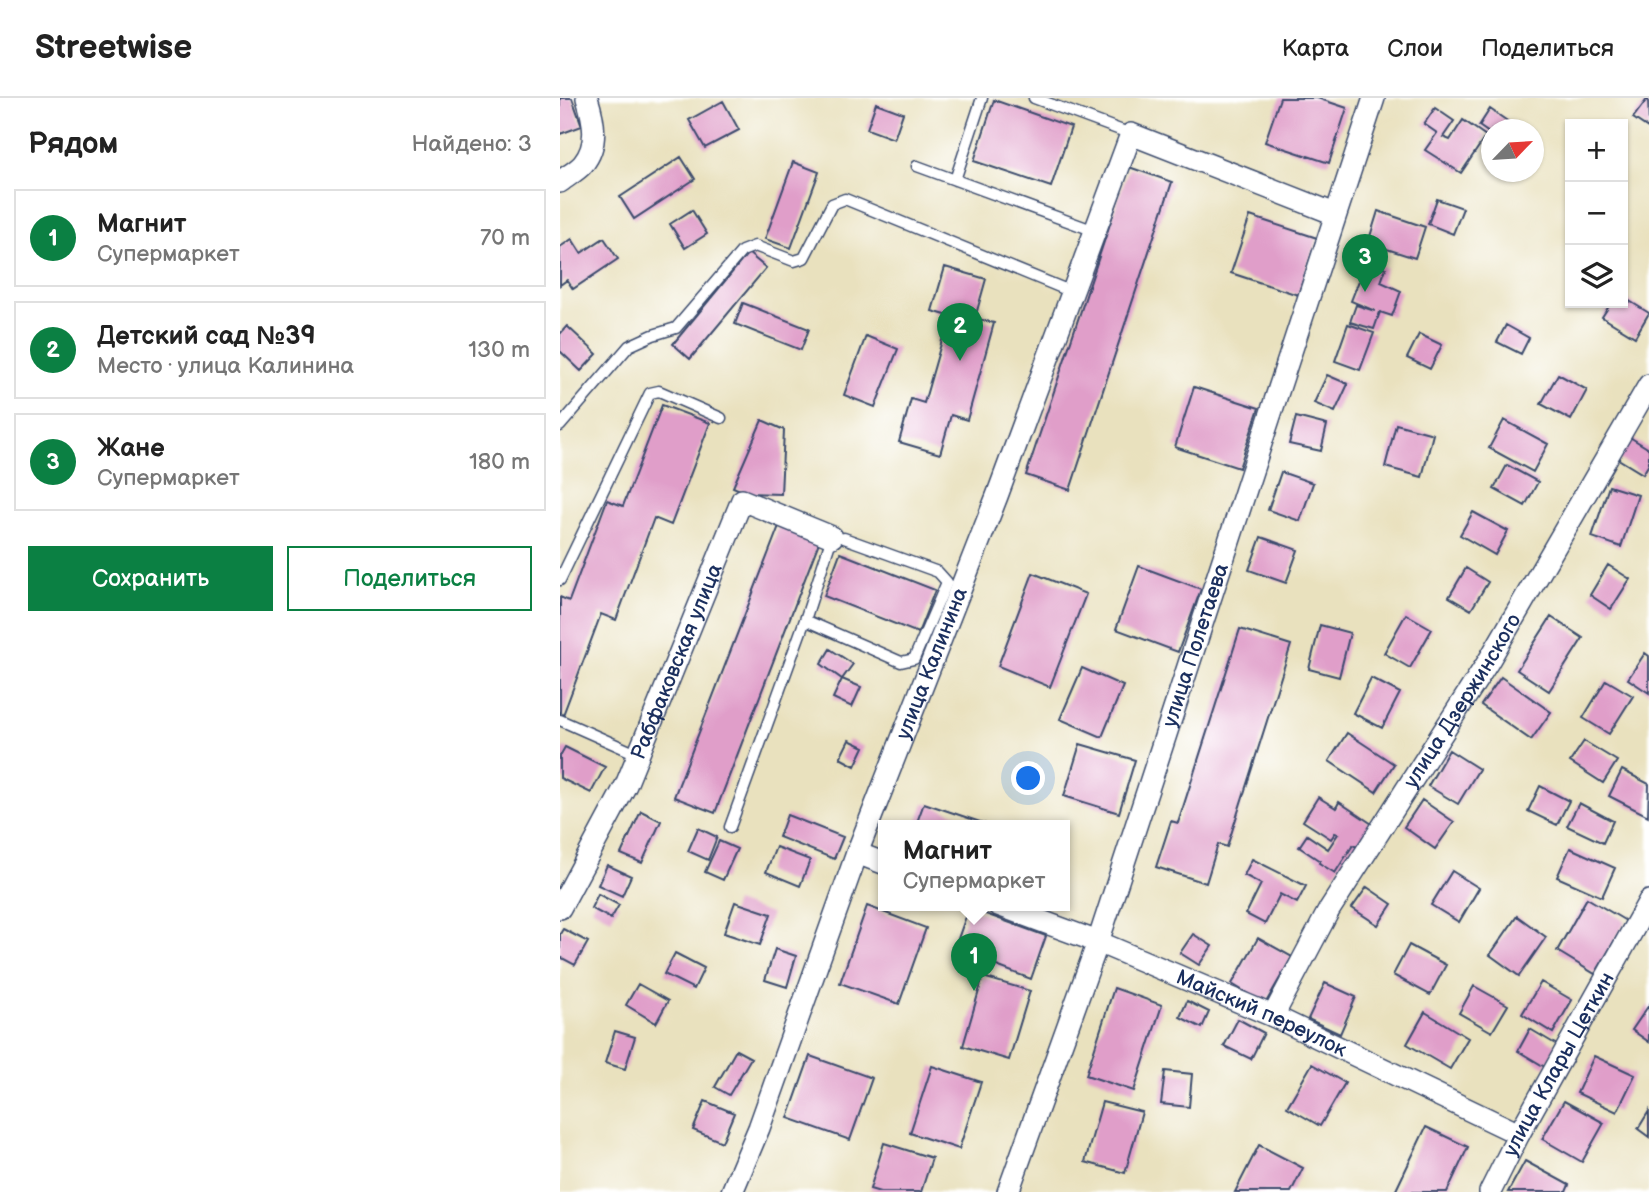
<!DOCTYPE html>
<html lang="ru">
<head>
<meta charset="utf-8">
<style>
  :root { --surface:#fff; --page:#f6f6f6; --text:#222; --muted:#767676; --line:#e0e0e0; --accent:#0b8043 }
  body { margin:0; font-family:"Balsamiq Sans",sans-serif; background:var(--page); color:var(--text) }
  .controls { position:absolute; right:21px; top:21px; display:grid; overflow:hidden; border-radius:0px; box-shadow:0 2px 5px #0004 }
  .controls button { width:63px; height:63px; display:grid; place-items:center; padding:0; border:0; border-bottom:2px solid var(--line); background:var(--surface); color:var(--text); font:35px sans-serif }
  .compass { position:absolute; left:921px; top:21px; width:63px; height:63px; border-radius:50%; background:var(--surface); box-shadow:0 2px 5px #0004; rotate:65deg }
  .you { position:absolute; left:469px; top:681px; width:24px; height:24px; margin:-18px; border:5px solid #fff; border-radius:50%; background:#1a73e8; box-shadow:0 0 0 10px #1a73e833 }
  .badge { display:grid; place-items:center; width:46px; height:46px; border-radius:50%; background:var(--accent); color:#fff; font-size:23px; font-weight:700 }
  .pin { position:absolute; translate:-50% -58px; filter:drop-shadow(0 2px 4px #0008) }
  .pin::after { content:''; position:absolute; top:37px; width:24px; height:21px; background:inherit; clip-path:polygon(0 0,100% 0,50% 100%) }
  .popup { position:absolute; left:318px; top:722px; width:192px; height:91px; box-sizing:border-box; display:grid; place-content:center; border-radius:0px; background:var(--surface); filter:drop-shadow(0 2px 5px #0005); font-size:23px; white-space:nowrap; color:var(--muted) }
  .popup b { font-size:26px; color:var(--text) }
  .popup::after { content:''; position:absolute; left:50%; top:100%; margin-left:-14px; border:14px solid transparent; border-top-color:var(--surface) }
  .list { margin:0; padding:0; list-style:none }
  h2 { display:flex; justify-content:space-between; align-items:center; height:91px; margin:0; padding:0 28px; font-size:30px }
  h2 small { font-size:23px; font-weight:400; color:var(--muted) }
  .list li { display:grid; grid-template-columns:46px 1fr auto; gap:21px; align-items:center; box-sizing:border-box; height:98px; margin:0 14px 14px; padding:0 14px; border:2px solid var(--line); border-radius:0px }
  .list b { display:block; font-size:26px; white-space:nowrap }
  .list p { margin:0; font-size:23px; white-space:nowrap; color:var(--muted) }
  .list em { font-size:23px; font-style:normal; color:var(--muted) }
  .actions { display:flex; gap:14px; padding:21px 28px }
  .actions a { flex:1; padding:16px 0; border:2px solid var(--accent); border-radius:0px; text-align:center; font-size:24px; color:var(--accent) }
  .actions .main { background:var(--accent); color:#fff }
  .icon { flex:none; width:38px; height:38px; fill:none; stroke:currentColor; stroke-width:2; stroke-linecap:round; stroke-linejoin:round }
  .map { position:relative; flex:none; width:1089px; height:1094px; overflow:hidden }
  header { display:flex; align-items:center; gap:42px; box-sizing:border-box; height:98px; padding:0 35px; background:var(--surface); border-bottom:2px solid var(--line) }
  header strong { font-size:33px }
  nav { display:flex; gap:38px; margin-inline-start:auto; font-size:24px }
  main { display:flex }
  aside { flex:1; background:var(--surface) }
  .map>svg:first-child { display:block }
  .building { fill:#e09ec9 }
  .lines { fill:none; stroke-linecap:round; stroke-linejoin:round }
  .lane-casing { stroke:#3a4a6c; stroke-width:13 }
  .street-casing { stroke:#3a4a6c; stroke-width:24 }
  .lane { stroke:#fff; stroke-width:10 }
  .street { stroke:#fff; stroke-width:21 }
  .labels { text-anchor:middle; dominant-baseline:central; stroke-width:7; stroke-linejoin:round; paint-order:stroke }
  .street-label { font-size:21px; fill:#1b2f5e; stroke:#fff }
</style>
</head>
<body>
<header>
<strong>Streetwise</strong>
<nav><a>Карта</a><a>Слои</a><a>Поделиться</a></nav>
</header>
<main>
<aside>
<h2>Рядом<small>Найдено: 3</small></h2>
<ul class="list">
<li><span class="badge">1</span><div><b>Магнит</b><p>Супермаркет</p></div><em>70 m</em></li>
<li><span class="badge">2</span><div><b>Детский сад №39</b><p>Место · улица Калинина</p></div><em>130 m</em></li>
<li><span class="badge">3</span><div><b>Жане</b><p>Супермаркет</p></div><em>180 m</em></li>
</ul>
<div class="actions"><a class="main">Сохранить</a><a>Поделиться</a></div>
</aside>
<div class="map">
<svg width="1089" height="1094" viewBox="0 0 1089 1094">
  <rect width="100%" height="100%" fill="#fff"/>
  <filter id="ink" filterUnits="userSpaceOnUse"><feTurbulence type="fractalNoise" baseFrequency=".0143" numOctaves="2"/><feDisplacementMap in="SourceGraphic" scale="14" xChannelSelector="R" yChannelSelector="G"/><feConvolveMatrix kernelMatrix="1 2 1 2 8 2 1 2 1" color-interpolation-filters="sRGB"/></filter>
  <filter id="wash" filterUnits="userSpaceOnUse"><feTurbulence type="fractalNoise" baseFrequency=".00686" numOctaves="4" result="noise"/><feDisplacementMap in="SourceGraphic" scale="28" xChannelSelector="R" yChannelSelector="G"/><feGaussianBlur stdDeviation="1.57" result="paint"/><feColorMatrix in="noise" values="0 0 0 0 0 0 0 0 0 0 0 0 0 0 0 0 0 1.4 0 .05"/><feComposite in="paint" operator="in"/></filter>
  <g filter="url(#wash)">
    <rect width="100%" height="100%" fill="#e9e1be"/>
    <g id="blocks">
      <!-- building -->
      <path class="building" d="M0,0H12L22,28L0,36Z
        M720,0H757L787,10L769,65L705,44Z
        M1088,0L1089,28L1088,30L1073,20Z
        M434,2L511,29L491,89L414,63Z
        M163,3L179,32L145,50L129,22Z
        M316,5L343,15L334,41L307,31Z
        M875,10L894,23L883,39L890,42L903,22L926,38L901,75L865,52L877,35L864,26Z
        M930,11L953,27L950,32H932V37L919,28Z
        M121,59L135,81L74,121L60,99Z
        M233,64L259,74L231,150L205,141Z
        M569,69L612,84L510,392L466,377Z
        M877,101L903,110L893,136L868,126Z
        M132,112L147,136L125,150L110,126Z
        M818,113L865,129L855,160L808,145Z
        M690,118L757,140L738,197L671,175Z
        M44,140L58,161L13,191L7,182L0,187V149L12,141L21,155Z
        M188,155L206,170L130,261L113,246Z
        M807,162L826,170L821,184L841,193L832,218L820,214L814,231L790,224L796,207L815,213L791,203Z
        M385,169L426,181L415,220L434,225L407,322L391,317L380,356L339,344L351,301L364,305L389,218L372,213Z
        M1063,199L1089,215L1075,239L1042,219L1051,205H1063Z
        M183,205L249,231L241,252L175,226Z
        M788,226L814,235L800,272L775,263Z
        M946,227L969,240L961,256L937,244Z
        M7,228L37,256L21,273L0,253V236Z
        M859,236L882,247L870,271L847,260Z
        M306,238L338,251L315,309L284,297Z
        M998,276L1027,292L1011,322L981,306Z
        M767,277L788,286L775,314L754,305Z
        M634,289L699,310L679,370L615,349Z
        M102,307L150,325L111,427L94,420L56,522L41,516L3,617L0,616V499L9,503L47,402L63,408Z
        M736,319L767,327L761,353L729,346Z
        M202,322L224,332L221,396L187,395L173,389Z
        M944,322L988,346L973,374L929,350Z
        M836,326L873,336L862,379L825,369Z
        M1068,338L1089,351V366L1083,376L1055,359Z
        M947,367L978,384L965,408L934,391Z
        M721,374L753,385L740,423L708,412Z
        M1049,388L1078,397L1061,449L1032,439Z
        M913,414L948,433L935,457L900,437Z
        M219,428L259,444L155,715L114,699Z
        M701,439L738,452L726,485L689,472Z
        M280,455L375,492L358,535L264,498Z
        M1048,467L1070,481L1051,511L1030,497Z
        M579,468L641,491L618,554L556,531Z
        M906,470L928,484L911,512L889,499Z
        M473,475L526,496L490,589L438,568Z
        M846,516L872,531L850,570L824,555Z
        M991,519L1023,540L989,593L957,572Z
        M760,527L790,535L779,579L749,571Z
        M680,531L731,547L667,749L658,746L646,785L596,769L611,723L618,725Z
        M270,551L293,566L282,581L261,566Z
        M1085,555L1089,558V595L1068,581Z
        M522,570L563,588L542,639L500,621Z
        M941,579L991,614L971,642L921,607Z
        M811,580L840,595L822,630L793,615Z
        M282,581L301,589L292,609L273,600Z
        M1046,582L1073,598L1049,636L1023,620Z
        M787,635L834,666L816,694L769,663Z
        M289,642L304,649L295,668L280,660Z
        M1024,643L1057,663L1043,685L1010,664Z
        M520,646L575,662L559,715L504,698Z
        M5,649L45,669L31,695L0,680V658Z
        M889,652L919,671L898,706L868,688Z
        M1062,672L1089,686L1088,718L1049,698Z
        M980,688L1009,703L997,727L968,713Z
        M758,699L776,710L779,704L812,726L797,749L793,747L775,775L759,765L760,763L739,749L747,737L768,751L778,736L775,735L771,741L743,723Z
        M862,702L894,724L875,751L844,729Z
        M364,705L426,726V727H356Z
        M1019,705L1053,723L1043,745L1007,728Z
        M81,713L101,723L82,765L61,756Z
        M227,717L283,739L274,761L219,739Z
        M138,730L157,739L148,762L128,753Z
        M159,743L177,751L163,782L145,774Z
        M216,749L250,762L240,788L206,774Z
        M1010,750L1055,770L1042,799L997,779Z
        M692,761L746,788L737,805L720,796L705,826L686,816L701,786L684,777Z
        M47,767L71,778L62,798L38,787Z
        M892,773L919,790L899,824L871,807Z
        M807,789L832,806L818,827L792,810Z
        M38,796L59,807L51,821L31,810Z
        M1027,800L1066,823L1035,876L997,853Z
        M175,804L211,816L200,847L164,835Z
        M307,808L366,830L339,906L280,885Z
        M409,810L486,838L471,881L394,852Z
        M957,818L986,839L959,878L930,857Z
        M3,831L28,844L15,867L0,859V836Z
        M633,836L652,848L639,867L620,855Z
        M698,840L732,859L705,906L672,886Z
        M849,847L886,867L870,897L833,877Z
        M215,851L236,858L227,889L205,882Z
        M115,855L144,870L134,891L104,876Z
        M423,879L470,893L449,962L403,948Z
        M981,884L1012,902L993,935L962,916Z
        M765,885L796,899L780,936L748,921Z
        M78,886L108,903L96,925L66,907Z
        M914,888L948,907L932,934L899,915Z
        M554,890L602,907L574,993L526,977Z
        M627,903L649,914L642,930L620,919Z
        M1089,907V944L1072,932Z
        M865,914L908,940L890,971L847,946Z
        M678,921L704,935L691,961L664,948Z
        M970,931L997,947L985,969L958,953Z
        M55,933L75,939L65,971L45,965Z
        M176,952L191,960L169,997L155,989Z
        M250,958L312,980L290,1042L228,1020Z
        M1034,958L1075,977L1057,1014L1017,995Z
        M752,966L785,985L760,1028L727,1009Z
        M372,968L421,984L399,1051L350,1035Z
        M605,973L632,976L629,1009L601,1006Z
        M145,1003L174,1015L162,1044L133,1032Z
        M1004,1003L1044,1025L1022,1064L982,1041Z
        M542,1004L582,1014L565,1075L525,1064Z
        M1089,1013V1039L1078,1031Z
        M866,1029L908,1049L887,1094H835Z
        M324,1045L372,1060L361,1094H320L310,1091Z
        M699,1047L743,1070L731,1094H675Z
        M965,1063L1009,1087L1006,1094H948Z"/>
    </g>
  </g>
  <g filter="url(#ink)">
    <use href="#blocks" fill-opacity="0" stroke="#3a4a6c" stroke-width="2"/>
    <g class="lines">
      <defs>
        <path id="lane" d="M474,0L571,36
          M357,68L535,133
          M395,82L422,0
          M0,328L69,248L93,237L116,230L182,153L195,148L234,163L244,160L272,106L285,101L512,194
          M0,482L90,295L99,293L161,320
          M245,522L341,564L354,561L387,484L378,474L284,440
          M0,622L79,657
          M170,729L245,522L272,439"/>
        <g id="street">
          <path d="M0,84C7,78 17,73 23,66C39,47 34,22 27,0"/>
          <path d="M297,755L323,765"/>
          <path id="s1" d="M438,807L538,844L713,918L959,1036"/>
          <path id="s2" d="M0,810L66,687L182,402L272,439"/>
          <path id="s3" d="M713,918L769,812L928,564L1089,287"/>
          <path id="s4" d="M172,1094L199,1030L297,755L437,398L571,36L775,116"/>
          <path id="s5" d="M448,1094L538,844L814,0"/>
          <path id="s6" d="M930,1094L959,1036L1089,803"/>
        </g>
      </defs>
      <!-- lane casing -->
      <use href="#lane" class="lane-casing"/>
      <!-- street casing -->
      <use href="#street" class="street-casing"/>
      <!-- lane -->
      <use href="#lane" class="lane"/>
      <!-- street -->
      <use href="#street" class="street"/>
    </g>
  </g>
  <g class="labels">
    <!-- street labels -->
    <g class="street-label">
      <text stroke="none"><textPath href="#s5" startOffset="578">улица Полетаева</textPath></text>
      <text stroke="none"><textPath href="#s2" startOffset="273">Рабфаковская улица</textPath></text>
      <text stroke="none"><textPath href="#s4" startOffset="565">улица Калинина</textPath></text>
      <text stroke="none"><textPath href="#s3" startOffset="368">улица Дзержинского</textPath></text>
      <text stroke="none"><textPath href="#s1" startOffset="285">Майский переулок</textPath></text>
      <text stroke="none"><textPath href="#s6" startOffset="145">улица Клары Цеткин</textPath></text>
    </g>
  </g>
</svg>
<div class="controls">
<button>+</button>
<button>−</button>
<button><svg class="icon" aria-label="layers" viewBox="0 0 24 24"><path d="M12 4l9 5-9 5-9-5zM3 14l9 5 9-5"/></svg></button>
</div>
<svg class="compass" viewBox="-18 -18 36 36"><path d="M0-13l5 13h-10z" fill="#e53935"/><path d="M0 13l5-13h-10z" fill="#767676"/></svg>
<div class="you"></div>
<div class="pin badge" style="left:414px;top:893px">1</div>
<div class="popup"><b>Магнит</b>Супермаркет</div>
<div class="pin badge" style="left:400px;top:263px">2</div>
<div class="pin badge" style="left:805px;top:194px">3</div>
</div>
</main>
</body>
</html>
